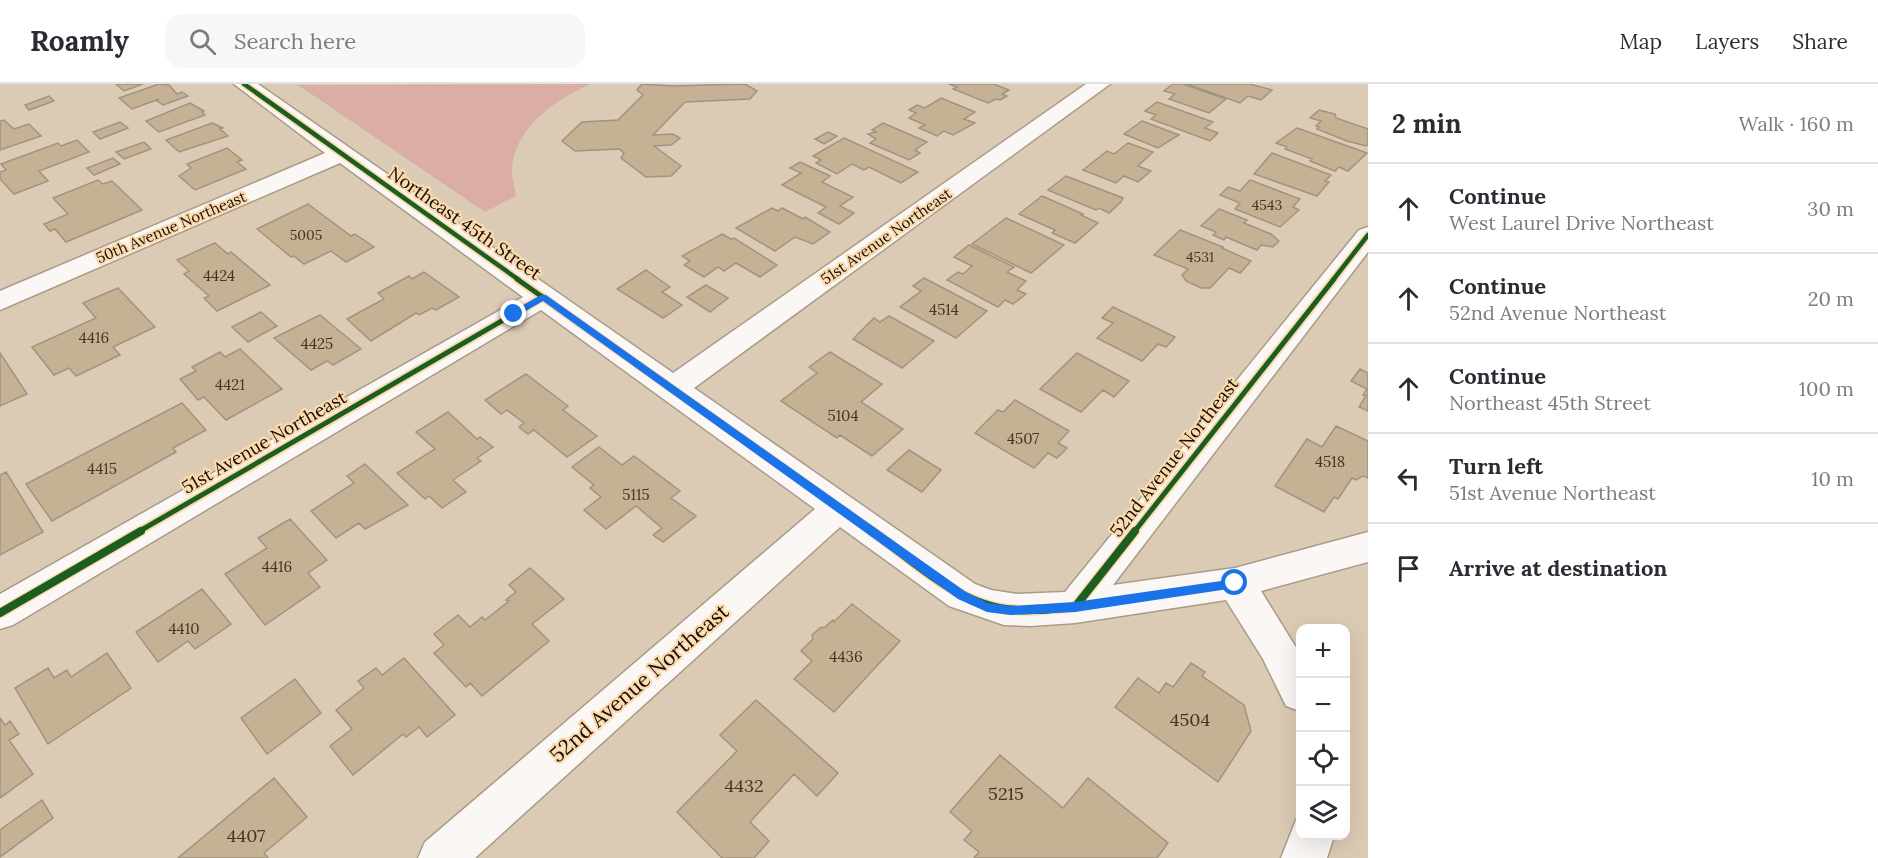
<!DOCTYPE html>
<html lang="en">
<head>
<meta charset="utf-8">
<style>
  :root { --surface:#fff; --page:#f7f7f7; --text:#2b2b33; --muted:#7c7c81; --line:#e1e1e2 }
  body { margin:0; font-family:Lora,serif; background:var(--page); color:var(--text) }
  .controls { position:absolute; right:18px; bottom:18px; display:grid; overflow:hidden; border-radius:12px; box-shadow:0 6px 24px #0002 }
  .controls button { width:54px; height:54px; display:grid; place-items:center; padding:0; border:0; border-bottom:2px solid var(--line); background:var(--surface); color:var(--text); font:30px sans-serif }
  .stop { position:absolute; width:18px; height:18px; margin:-14px; border:4px solid #1a73e8; border-radius:50%; background:#fff }
  .stop.end { background:#1a73e8; border-color:#fff; box-shadow:0 2px 6px #0008 }
  .list { margin:0; padding:0; list-style:none }
  h2 { display:flex; justify-content:space-between; align-items:center; height:78px; margin:0; padding:0 24px; font-size:26px }
  h2 small { font-size:20px; font-weight:400; color:var(--muted) }
  .list li { display:grid; grid-template-columns:39px 1fr auto; gap:18px; align-items:center; box-sizing:border-box; height:90px; padding:0 24px; border-top:2px solid var(--line) }
  .list b { display:block; font-size:22px; white-space:nowrap }
  .list p { margin:0; font-size:20px; white-space:nowrap; color:var(--muted) }
  .list em { font-size:20px; font-style:normal; color:var(--muted) }
  .icon { flex:none; width:33px; height:33px; fill:none; stroke:currentColor; stroke-width:2; stroke-linecap:round; stroke-linejoin:round }
  .map { position:relative; flex:none; width:1368px; height:774px; overflow:hidden }
  header { display:flex; align-items:center; gap:36px; box-sizing:border-box; height:84px; padding:0 30px; background:var(--surface); border-bottom:2px solid var(--line) }
  header strong { font-size:28px }
  nav { display:flex; gap:33px; margin-inline-start:auto; font-size:21px }
  .search { width:420px; height:54px; background:var(--page); display:flex; align-items:center; gap:15px; box-sizing:border-box; padding:0 21px; border-radius:18px; color:var(--muted); font-size:22px }
  main { display:flex }
  aside { flex:1; background:var(--surface) }
  .map>svg:first-child { display:block }
  .green { fill:#daaea6 }
  .building { fill:#c5b295; stroke:#a19381; stroke-width:1.5 }
  .lines { fill:none; stroke-linecap:round; stroke-linejoin:round }
  .minor-casing { stroke:#a99b89; stroke-width:3 }
  .minor { fill:#faf7f4; fill-rule:evenodd }
  .cycleway-far2-casing { stroke:#fbdaaf; stroke-width:8 }
  .cycleway-far1-casing { stroke:#fbdaaf; stroke-width:9 }
  .cycleway-casing { stroke:#fbdaaf; stroke-width:11 }
  .cycleway-far2 { stroke:#1b5e20; stroke-width:4.5 }
  .cycleway-far1 { stroke:#1b5e20; stroke-width:5 }
  .cycleway { stroke:#1b5e20; stroke-width:8 }
  .route { fill:#1a73e8 }
  .labels { text-anchor:middle; dominant-baseline:central; stroke-width:4.5; stroke-linejoin:round; paint-order:stroke }
  .far-number-label { font-size:14px; fill:#433626 }
  .far-street-label { font-size:15px; fill:#180d01; stroke:#fbdaaf }
  .number-label { font-size:15px; fill:#433626 }
  .street-label { font-size:18px; fill:#180d01; stroke:#fbdaaf }
  .near-number-label { font-size:18px; fill:#433626 }
  .near-street-label { font-size:21px; fill:#180d01; stroke:#fbdaaf }
</style>
</head>
<body>
<header>
<strong>Roamly</strong>
<div class="search"><svg class="icon" aria-label="search" viewBox="0 0 24 24"><circle cx="10" cy="10" r="6"/><path d="M15 15l6 6"/></svg>Search here</div>
<nav><a>Map</a><a>Layers</a><a>Share</a></nav>
</header>
<main>
<div class="map">
<svg width="1368" height="774" viewBox="0 0 1368 774">
  <rect width="100%" height="100%" fill="#dccbb4"/>
  <!-- green -->
  <path class="green" d="M591,0C556,16 516,41 512,84C511,93 515,103 516,112L485,128L298,1Z"/>
  <!-- building -->
  <path class="building" d="M116,0H143L124,7Z
    M159,0L169,1L177,10L182,8L188,12L163,21L157,17L159,15L132,25L119,14Z
    M642,0L673,2L745,0L757,7L750,15L685,18L653,51L673,50L680,54L671,61L654,62L681,82L671,92L646,93L621,74L624,69L619,65L575,67L562,57L582,38L618,36L643,11L637,6Z
    M949,0H994L1009,6L1002,10L1007,12L1000,16L996,15L988,19L953,5L957,3Z
    M1173,0H1183L1226,15L1209,29L1169,15L1175,10L1164,7Z
    M1187,0H1250L1272,6L1261,16L1248,12L1240,19Z
    M49,12L54,17L29,26L25,21Z
    M941,14L975,28L964,35L975,39L953,51L944,47L937,52L919,44L925,41L909,34L916,29L909,26L917,21L925,24Z
    M1157,18L1213,38L1205,44L1218,49L1210,57L1151,35L1156,31L1145,27Z
    M190,19L204,27L202,28L205,31L159,48L146,37Z
    M1319,26L1335,30L1336,34L1368,45V60L1366,62L1347,57L1317,45L1319,43L1316,42L1321,37L1310,34Z
    M4,36L14,45L29,40L41,52L0,66V37Z
    M1142,37L1179,51L1158,64L1124,50Z
    M120,38L128,44L100,55L93,48Z
    M212,39L223,44L220,45L228,52L179,68L166,56Z
    M883,39L927,58L915,66L920,69L909,76L870,59L876,55L868,50L876,48L872,46Z
    M1297,44L1367,69L1348,87L1339,83L1335,87L1310,77L1312,75L1285,65L1287,63L1276,59Z
    M828,48L837,52L824,60L815,55Z
    M844,54L918,88L901,99L869,83L864,86L852,80L837,90L816,79L821,76L813,72Z
    M77,56L89,68L39,87L48,97L14,110L0,95V88L6,86L1,80L58,59L61,62Z
    M144,58L151,65L124,75L116,68Z
    M1128,59L1153,68L1138,82L1151,87L1138,98L1124,92L1116,99L1083,86L1107,67L1114,70Z
    M227,64L242,76L237,78L246,85L195,106L179,92L191,84L187,80Z
    M1272,69L1331,91L1325,97L1329,98L1317,112L1254,90Z
    M113,74L120,80L94,91L87,84Z
    M800,78L830,92L822,98L853,113L840,122L854,129L839,140L818,129L826,123L782,101L801,89L790,84Z
    M1066,92L1123,114L1121,118L1109,129L1099,124L1096,126L1048,106Z
    M98,96L103,100L112,97L142,126L66,158L55,145L50,147L44,140L68,130L53,114Z
    M1250,96L1300,115L1293,123L1299,126L1280,143L1235,125L1240,119L1220,111L1228,103L1240,107Z
    M1042,112L1083,130L1081,131L1098,139L1075,159L1052,149L1055,146L1019,130Z
    M308,120L351,152L355,150L374,163L346,178L331,167L304,180L294,172L291,173L257,145Z
    M772,124L778,127L782,124L803,135L805,133L830,148L813,160L795,153L775,167L736,144Z
    M1219,125L1247,136L1244,139L1271,150L1279,157L1273,163L1261,161L1257,166L1226,153L1224,156L1213,151L1216,148L1201,142Z
    M1006,134L1064,161L1031,189L972,160Z
    M1180,146L1223,163L1222,164L1251,177L1240,189L1229,184L1210,204H1201L1186,197L1182,191L1188,185L1154,171Z
    M722,150L731,155L734,154L777,181L760,193L736,179L724,187L718,183L704,193L684,181L690,177L682,172Z
    M215,159L228,170L231,168L270,201L217,227L204,214L209,212L184,190L189,187L177,176Z
    M969,161L1014,183L1007,188L1026,197L1017,206L1026,210L1013,220L1005,216L998,223L947,196L958,188L963,190L972,182L954,173Z
    M646,186L670,203L662,208L682,221L663,234L617,205Z
    M424,188L459,213L436,226L432,224L419,231L416,229L371,257L347,235L384,215L378,209L409,192L412,195Z
    M924,194L987,227L956,254L900,223L921,207L913,202Z
    M706,201L728,214L710,228L687,213Z
    M118,204L155,243L113,263L120,271L76,292L69,284L54,291L32,263L96,234L83,219Z
    M1113,223L1175,253L1166,263L1158,260L1142,277L1097,254L1113,239L1102,234Z
    M261,228L277,242L248,258L232,243Z
    M320,231L361,265L333,281L327,277L311,286L274,254Z
    M889,232L934,257L902,284L853,255L874,234L880,238Z
    M240,265L282,305L226,336L204,313L198,316L180,295L196,287L192,283L220,268L225,273Z
    M830,268L882,300L861,318L903,345L872,372L840,351L837,354L781,317L817,289L809,283Z
    M0,269L27,310L0,322Z
    M1077,269L1129,297L1114,313L1103,306L1081,328L1040,305Z
    M1360,285L1368,289V327L1359,323L1366,312L1363,311L1367,305L1351,297Z
    M526,290L568,322L563,326L597,352L567,373L534,346L528,350L519,343L524,339L507,326L501,330L485,316Z
    M1015,316L1069,347L1058,359L1067,364L1057,374L1048,369L1034,384L975,349L998,326L1003,328Z
    M182,319L206,346L173,364L176,368L52,437L26,400Z
    M448,328L477,355L480,353L493,363L477,374L481,377L453,396L466,408L442,424L429,412L425,415L397,389L435,365L416,348Z
    M1336,342L1368,357V394L1363,392L1356,396L1352,394L1338,415L1334,413L1324,428L1275,402L1307,355L1322,363Z
    M599,363L622,381L634,372L680,407L671,414L696,432L663,458L653,451L662,444L636,422L606,445L584,426L601,413L590,404L594,401L572,383Z
    M909,366L941,386L922,408L887,386Z
    M365,380L408,421L365,445L359,439L336,454L311,427L354,399L347,392Z
    M6,388L43,448L0,471V391Z
    M290,435L327,476L308,489L320,503L265,541L225,490L267,464L258,454Z
    M530,484L564,515L532,540L549,557L482,612L470,599L466,603L434,569L444,561L434,550L458,531L470,543L482,533L485,536L509,517L506,516L516,508L509,501Z
    M202,505L231,540L195,565L188,557L158,578L136,548Z
    M852,520L900,557L834,628L794,595L812,577L801,567L813,555L812,551L820,544L825,543L833,536L834,538Z
    M107,569L131,604L48,660L15,604L48,584L54,594L67,586L71,593Z
    M404,574L455,631L427,653L419,643L406,653L403,650L353,691L330,662L352,645L336,626L364,604L358,597L376,584L382,591Z
    M1191,579L1205,588L1202,592L1244,621L1251,647L1218,698L1115,623L1138,594L1159,609L1166,599L1173,603Z
    M295,595L321,629L267,670L241,634Z
    M756,616L838,689L817,712L794,690L750,738L769,757L754,774H722L677,728L737,667L720,651Z
    M0,634L5,641L10,637L19,650L9,656L33,690L0,714Z
    M1000,671L1063,724L1088,694L1168,759L1157,774H974L979,768L964,756L972,747L950,728Z
    M274,694L307,733L264,769L268,774H178Z
    M42,716L53,734L0,773V746Z"/>
  <g class="lines">
    <defs>
      <path id="minor" d="M234,0H258L673,289L1086,0H1110L694,304L975,500L991,506L1017,510L1065,508L1359,146L1368,143V168L1113,501L1235,484L1368,448V478L1261,507L1300,570V627L1286,622L1263,575L1226,516L1075,539L1031,542L1004,541L949,522L840,443L475,774H418L425,758L815,425L541,226L13,541L0,545V510L523,213L340,79L0,226V207L325,69Z
        M1300,735V752H1334L1327,774H1281L1296,736Z"/>
    </defs>
    <!-- minor casing -->
    <use href="#minor" class="minor-casing"/>
    <!-- minor -->
    <use href="#minor" class="minor"/>
    <defs>
      <path id="cycleway-far2" d="M244,0L519,196
        M1333,196L1368,151"/>
      <path id="cycleway-far1" d="M517,195L874,448
        M138,448L543,213
        M1134,448L1334,195"/>
      <path id="cycleway" d="M872,447C912,476 955,518 1006,525C1029,528 1052,525 1075,523L1135,447
        M0,529L141,447"/>
    </defs>
    <!-- cycleway-far2 casing -->
    <use href="#cycleway-far2" class="cycleway-far2-casing"/>
    <!-- cycleway-far1 casing -->
    <use href="#cycleway-far1" class="cycleway-far1-casing"/>
    <!-- cycleway casing -->
    <use href="#cycleway" class="cycleway-casing"/>
    <!-- cycleway-far2 -->
    <use href="#cycleway-far2" class="cycleway-far2"/>
    <!-- cycleway-far1 -->
    <use href="#cycleway-far1" class="cycleway-far1"/>
    <!-- cycleway -->
    <use href="#cycleway" class="cycleway"/>
  </g>
  <!-- route -->
  <path class="route" d="M541,211H546L966,508L988,519L1010,522L1075,518L1235,495L1240,499L1235,504L1075,528L1010,531L987,528L958,515L543,217L517,232H511V228Z"/>
  <g class="labels">
    <!-- far-number labels -->
    <g class="far-number-label">
      <text x="1267" y="121">4543</text>
      <text x="306" y="151">5005</text>
      <text x="1200" y="173">4531</text>
    </g>
    <!-- far-street labels -->
    <g class="far-street-label">
      <text transform="translate(171 143) rotate(-23)">50th Avenue Northeast</text>
      <text transform="translate(886 152) rotate(-35)">51st Avenue Northeast</text>
    </g>
    <!-- number labels -->
    <g class="number-label">
      <text x="219" y="191">4424</text>
      <text x="944" y="225">4514</text>
      <text x="94" y="253">4416</text>
      <text x="317" y="259">4425</text>
      <text x="230" y="300">4421</text>
      <text x="843" y="331">5104</text>
      <text x="1023" y="354">4507</text>
      <text x="1330" y="377">4518</text>
      <text x="102" y="384">4415</text>
      <text x="636" y="410">5115</text>
      <text x="277" y="482">4416</text>
      <text x="184" y="544">4410</text>
      <text x="846" y="572">4436</text>
    </g>
    <!-- street labels -->
    <g class="street-label">
      <text transform="translate(465 139) rotate(35)">Northeast 45th Street</text>
      <text transform="translate(264 358) rotate(-30)">51st Avenue Northeast</text>
      <text transform="translate(1174 373) rotate(-52)">52nd Avenue Northeast</text>
    </g>
    <!-- near-number labels -->
    <g class="near-number-label">
      <text x="1190" y="635">4504</text>
      <text x="744" y="701">4432</text>
      <text x="1006" y="709">5215</text>
      <text x="246" y="751">4407</text>
    </g>
    <!-- near-street labels -->
    <g class="near-street-label">
      <text transform="translate(639 599) rotate(-41)">52nd Avenue Northeast</text>
    </g>
  </g>
</svg>
<div class="controls">
<button>+</button>
<button>−</button>
<button><svg class="icon" aria-label="locate" viewBox="0 0 24 24"><circle cx="12" cy="12" r="6"/><path d="M12 2v4M12 18v4M2 12h4M18 12h4"/></svg></button>
<button><svg class="icon" aria-label="layers" viewBox="0 0 24 24"><path d="M12 4l9 5-9 5-9-5zM3 14l9 5 9-5"/></svg></button>
</div>
<div class="stop" style="left:1235px;top:499px"></div>
<div class="stop end" style="left:514px;top:230px"></div>
</div>
<aside>
<h2>2 min<small>Walk · 160 m</small></h2>
<ul class="list">
<li><svg class="icon" aria-label="ahead" viewBox="0 0 24 24"><path d="M12 20V5M6 11l6-6 6 6"/></svg><div><b>Continue</b><p>West Laurel Drive Northeast</p></div><em>30 m</em></li>
<li><svg class="icon" aria-label="ahead" viewBox="0 0 24 24"><path d="M12 20V5M6 11l6-6 6 6"/></svg><div><b>Continue</b><p>52nd Avenue Northeast</p></div><em>20 m</em></li>
<li><svg class="icon" aria-label="ahead" viewBox="0 0 24 24"><path d="M12 20V5M6 11l6-6 6 6"/></svg><div><b>Continue</b><p>Northeast 45th Street</p></div><em>100 m</em></li>
<li><svg class="icon" aria-label="left" viewBox="0 0 24 24"><path d="M17 20v-9H6M10 6l-5 5 5 5"/></svg><div><b>Turn left</b><p>51st Avenue Northeast</p></div><em>10 m</em></li>
<li><svg class="icon" aria-label="arrive" viewBox="0 0 24 24"><path d="M6 21V4h12l-3 4 3 4H6"/></svg><div><b>Arrive at destination</b></div></li>
</ul>
</aside>
</main>
</body>
</html>
